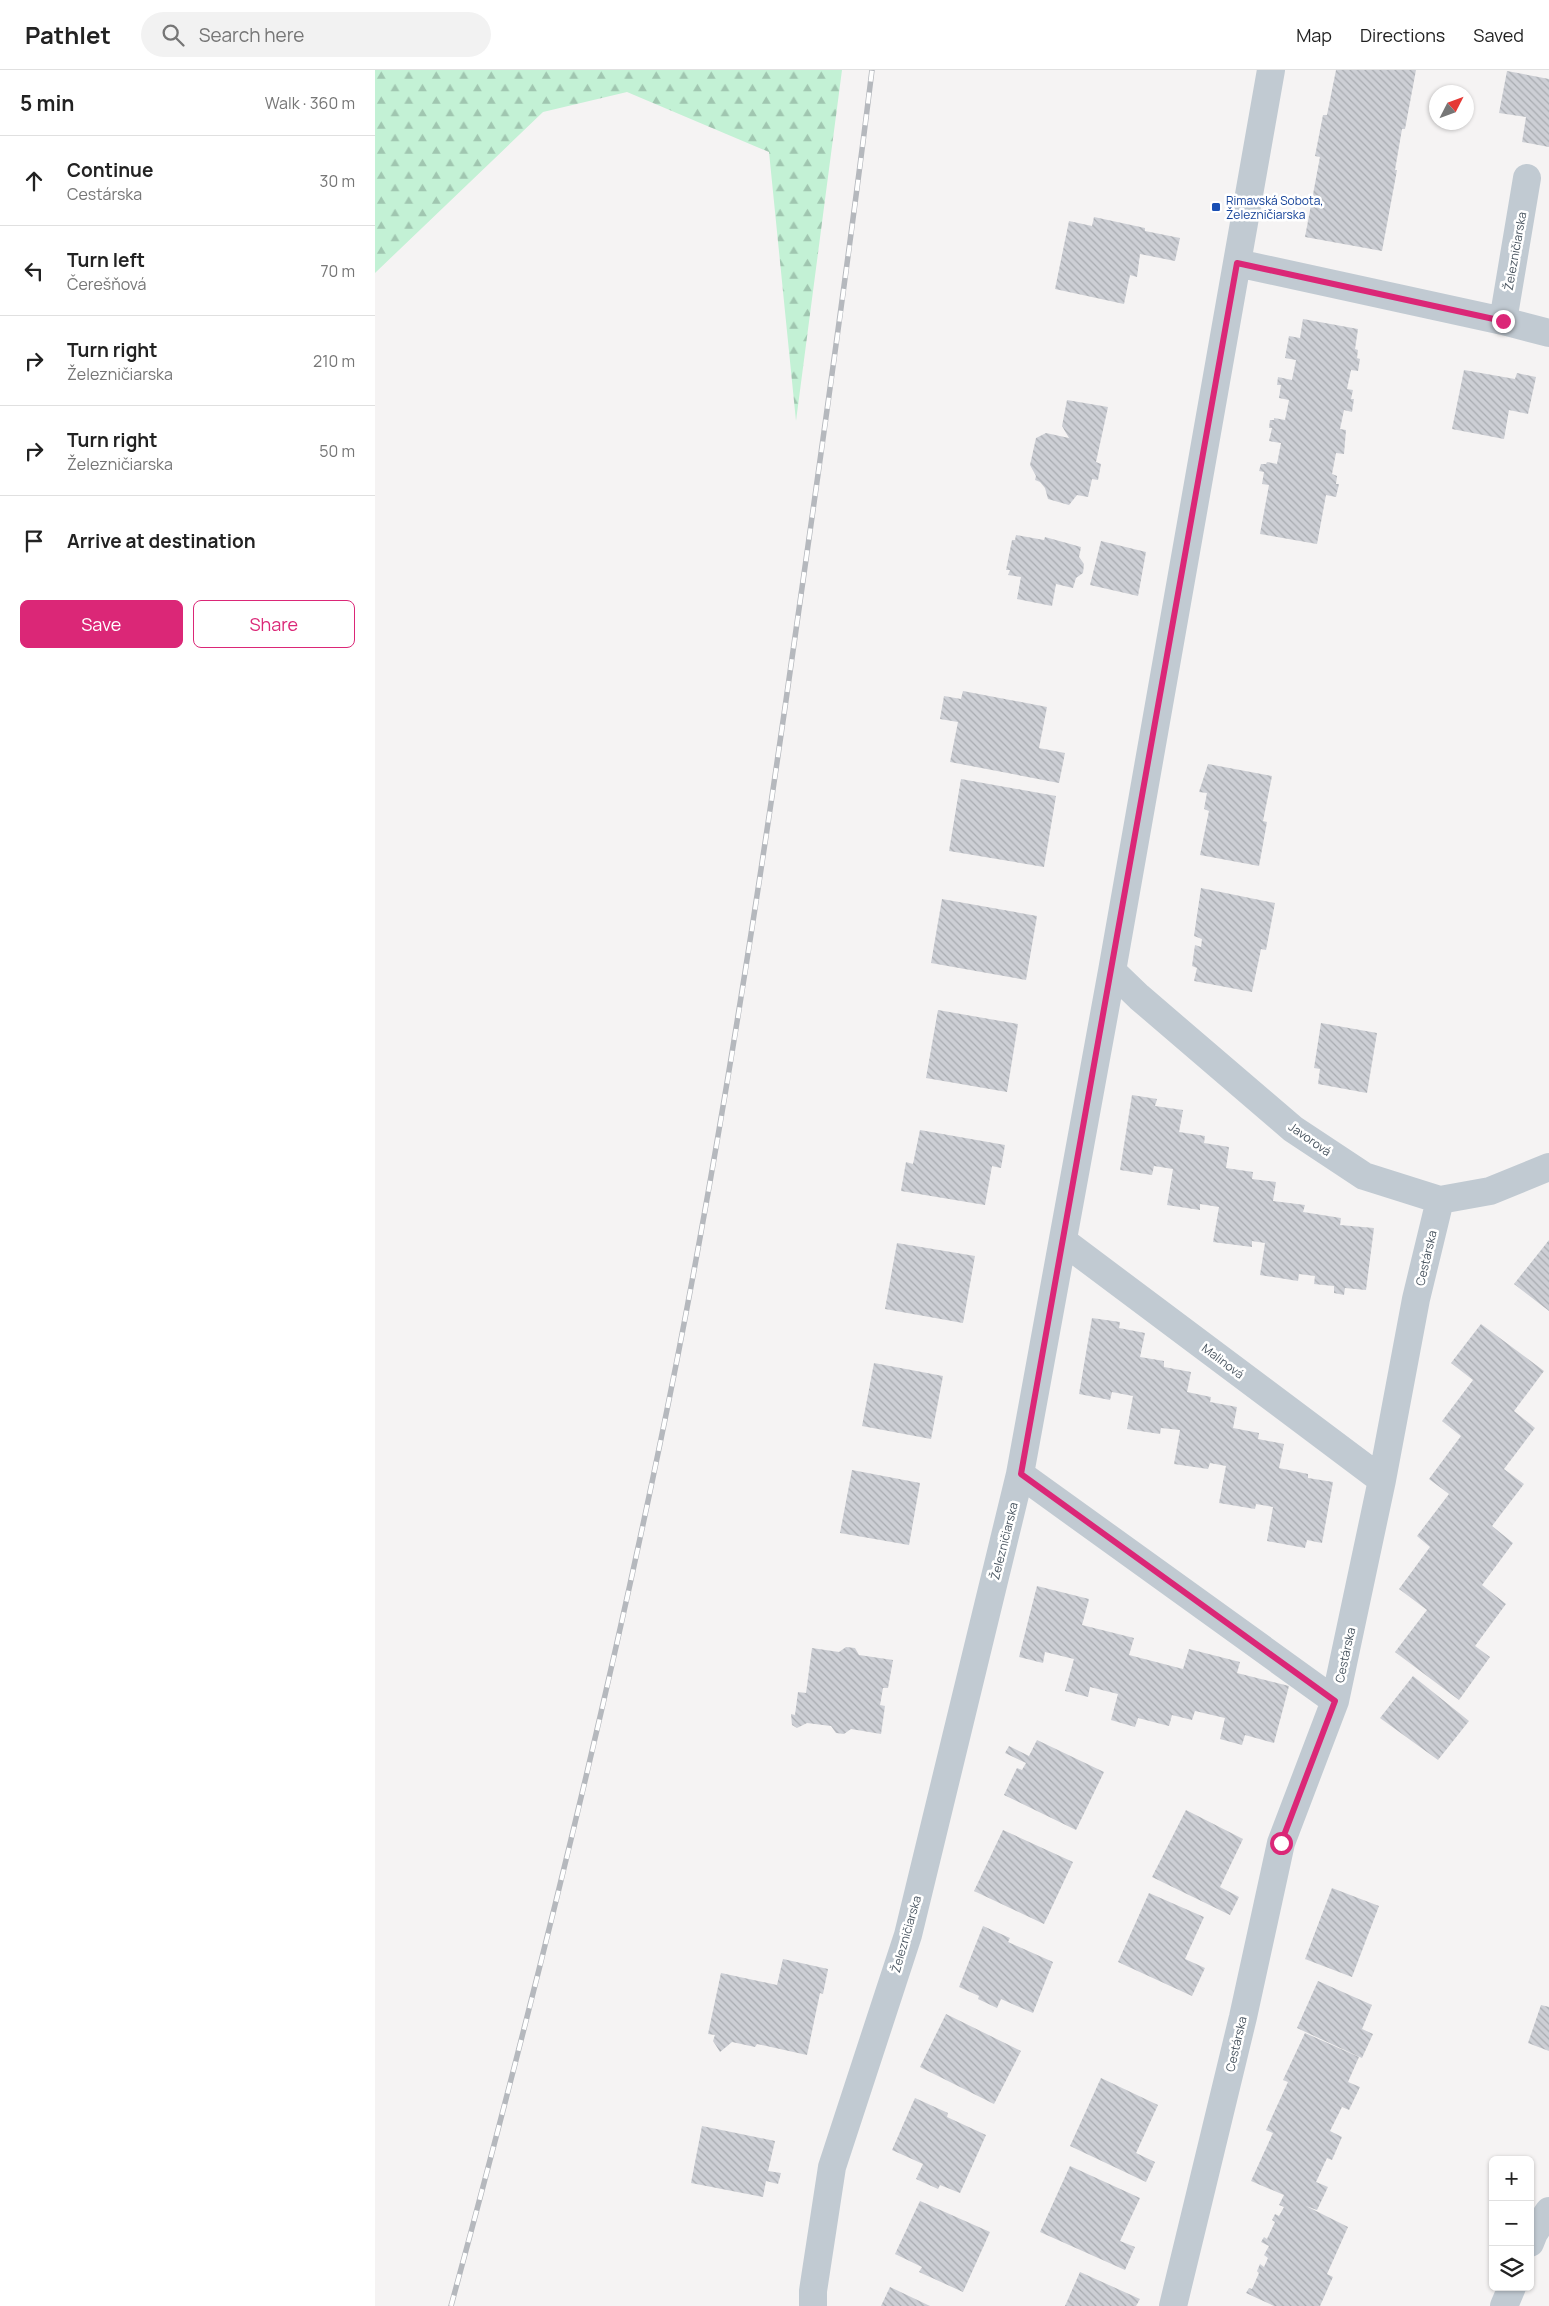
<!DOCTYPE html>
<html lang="en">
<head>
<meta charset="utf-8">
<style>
  :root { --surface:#fff; --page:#f2f2f2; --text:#222; --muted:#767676; --line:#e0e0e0; --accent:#db2777 }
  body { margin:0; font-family:Manrope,sans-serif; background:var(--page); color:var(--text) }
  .controls { position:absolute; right:15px; bottom:15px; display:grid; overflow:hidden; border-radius:8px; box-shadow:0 1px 4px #0004 }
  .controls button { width:45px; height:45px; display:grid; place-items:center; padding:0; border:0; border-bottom:1px solid var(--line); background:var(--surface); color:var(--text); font:25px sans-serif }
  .compass { position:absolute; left:1054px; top:15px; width:45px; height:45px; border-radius:50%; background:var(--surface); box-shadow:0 1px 4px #0004; rotate:48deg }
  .stop { position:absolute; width:15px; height:15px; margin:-11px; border:4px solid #db2777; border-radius:50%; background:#fff }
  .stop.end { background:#db2777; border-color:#fff; box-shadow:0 1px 5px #0008 }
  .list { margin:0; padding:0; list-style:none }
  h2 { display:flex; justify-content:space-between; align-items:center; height:65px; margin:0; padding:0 20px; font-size:21px }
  h2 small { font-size:16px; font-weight:400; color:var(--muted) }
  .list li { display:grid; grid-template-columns:32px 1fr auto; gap:15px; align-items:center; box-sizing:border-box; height:90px; padding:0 20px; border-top:1px solid var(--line) }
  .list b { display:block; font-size:19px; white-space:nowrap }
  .list p { margin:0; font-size:16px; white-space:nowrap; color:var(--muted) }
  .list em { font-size:16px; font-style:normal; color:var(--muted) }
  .actions { display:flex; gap:10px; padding:15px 20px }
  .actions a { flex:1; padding:11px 0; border:1px solid var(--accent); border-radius:8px; text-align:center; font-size:18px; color:var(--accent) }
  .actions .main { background:var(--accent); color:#fff }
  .icon { flex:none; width:28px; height:28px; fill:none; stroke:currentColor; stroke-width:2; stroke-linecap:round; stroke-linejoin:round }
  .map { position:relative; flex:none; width:1174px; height:2236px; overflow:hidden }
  header { display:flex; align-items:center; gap:30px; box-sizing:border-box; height:70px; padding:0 25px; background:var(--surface); border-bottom:1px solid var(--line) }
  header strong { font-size:24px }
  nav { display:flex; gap:28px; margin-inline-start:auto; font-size:18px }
  .search { width:350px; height:45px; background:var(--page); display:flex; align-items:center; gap:12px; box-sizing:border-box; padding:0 18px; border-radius:28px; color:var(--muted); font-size:19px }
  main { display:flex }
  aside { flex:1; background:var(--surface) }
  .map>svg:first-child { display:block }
  .forest { fill:url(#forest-firs) }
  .building { fill:url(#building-back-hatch) }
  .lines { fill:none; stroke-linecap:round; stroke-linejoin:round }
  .street { stroke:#c1cad2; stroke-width:28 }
  .rail-casing { stroke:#b5b8bd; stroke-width:5.5 }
  .rail { stroke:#fff; stroke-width:4; stroke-dasharray:11; stroke-linecap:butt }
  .route { stroke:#db2777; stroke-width:6 }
  .transit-dot { fill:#1a4fb4; stroke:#fff; stroke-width:2 }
  .labels { text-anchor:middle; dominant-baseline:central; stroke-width:5; stroke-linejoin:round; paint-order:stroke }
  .transit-label { font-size:12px; fill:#164399; stroke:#fff; text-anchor:start }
  .street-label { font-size:12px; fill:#4a5661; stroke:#fff }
</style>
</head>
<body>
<header>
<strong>Pathlet</strong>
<div class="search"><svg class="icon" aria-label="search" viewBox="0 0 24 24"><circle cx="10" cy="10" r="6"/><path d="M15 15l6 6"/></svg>Search here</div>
<nav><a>Map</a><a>Directions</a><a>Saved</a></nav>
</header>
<main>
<aside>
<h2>5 min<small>Walk · 360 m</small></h2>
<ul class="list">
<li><svg class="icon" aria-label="ahead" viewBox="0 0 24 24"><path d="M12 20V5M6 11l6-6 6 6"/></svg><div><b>Continue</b><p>Cestárska</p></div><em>30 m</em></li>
<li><svg class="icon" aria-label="left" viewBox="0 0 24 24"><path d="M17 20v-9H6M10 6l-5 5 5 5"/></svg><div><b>Turn left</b><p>Čerešňová</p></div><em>70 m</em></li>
<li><svg class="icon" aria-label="right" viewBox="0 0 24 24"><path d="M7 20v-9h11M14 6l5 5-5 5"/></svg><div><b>Turn right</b><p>Železničiarska</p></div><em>210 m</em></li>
<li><svg class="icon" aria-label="right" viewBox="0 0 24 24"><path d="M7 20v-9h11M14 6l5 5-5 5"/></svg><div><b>Turn right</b><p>Železničiarska</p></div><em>50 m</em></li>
<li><svg class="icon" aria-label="arrive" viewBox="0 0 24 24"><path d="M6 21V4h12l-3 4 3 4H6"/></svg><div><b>Arrive at destination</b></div></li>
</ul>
<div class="actions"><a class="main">Save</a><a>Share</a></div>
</aside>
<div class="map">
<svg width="1174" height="2236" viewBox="0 0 1174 2236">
  <defs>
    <pattern id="forest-firs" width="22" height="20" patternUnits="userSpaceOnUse" patternTransform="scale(1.25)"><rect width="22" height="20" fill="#c3f1d5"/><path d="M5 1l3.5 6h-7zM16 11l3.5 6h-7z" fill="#a0c6b0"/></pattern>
    <pattern id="building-back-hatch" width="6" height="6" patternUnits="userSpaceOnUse" patternTransform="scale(1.25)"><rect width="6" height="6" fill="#cdcfd5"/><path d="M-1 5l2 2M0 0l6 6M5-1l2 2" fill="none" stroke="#a8abb0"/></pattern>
  </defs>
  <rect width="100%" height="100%" fill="#f5f3f3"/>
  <!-- forest -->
  <path class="forest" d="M0,0H467L421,351L394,82L252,22L168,42L0,203Z"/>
  <!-- building -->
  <path class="building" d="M961,0H1041L1030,59H1027L1020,100H1022L1007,181L930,167L945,87L940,86L948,45H952Z
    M1132,1L1174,9V77L1147,72L1151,47L1124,43Z
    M719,147L770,158V161L805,168L800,191L765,184L762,207L755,205L749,234L680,219L694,151L717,156Z
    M928,249L983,259L980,279L983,280L982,288L985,289L983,301L976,300L972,319L978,320L976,329H979L977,342L969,340L965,359L971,360L969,384L961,383L957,404L962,406L961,414H964L961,427L951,425L942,474L885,464L894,415L887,414L889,402L884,401L886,394H891L892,392L902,394L906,373L894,371L897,358H894L895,350H899V348L910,350L914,330L904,328L906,315H902L903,307L917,310L921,290L910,288L914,266L925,268Z
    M1089,300L1140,309L1142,303L1161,307L1153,344L1134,340L1129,369L1077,359Z
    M692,330L733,337L721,392L726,394L723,410L717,409L713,427L702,425L694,435L673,429L670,418L665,412L660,410L661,406L655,395L661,368L671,363L694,368L687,356Z
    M641,465L669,470L670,467L706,477L704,487L709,494L708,503L701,508L698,518L681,514L677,536L642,529L646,507L633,505L635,500H631L637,470H640Z
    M726,471L771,482L763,526L715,515Z
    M588,621L672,637L664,678L690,683L684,713L575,692L583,652L565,649L569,626L586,629Z
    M833,694L897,706L888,751L892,752L884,796L825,785L834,741L829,739L832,723L824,722Z
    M586,709L681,726L669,797L574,781Z
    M826,818L900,833L891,880L886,879L877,922L819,911L822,898L817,896L820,875L826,877L827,869L819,866Z
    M567,829L662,846L651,910L556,893Z
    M563,940L643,954L632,1022L551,1008Z
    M946,953L1002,963L992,1023L943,1014L945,999L939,998Z
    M757,1025L782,1029L780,1036L808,1040L804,1062L830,1066L829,1073L854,1077L851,1098L878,1102L877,1109L901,1112L898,1131L930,1135L928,1142L966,1148L965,1155L999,1158L991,1220L970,1218L969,1225L959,1223V1216L939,1214L940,1206L924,1204L923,1211L885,1205L890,1173L877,1171V1177L838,1172L844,1137L825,1134V1140L792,1135L798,1099L779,1096L777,1105L745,1100Z
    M545,1060L630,1075L626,1098L617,1096L610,1135L526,1121L531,1092L538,1094Z
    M1174,1170V1241L1139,1214Z
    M522,1173L600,1186L588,1253L510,1239Z
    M717,1248L745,1252L744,1258L770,1263L765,1287L789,1291V1297L816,1302L812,1322L836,1327L835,1332L862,1337L858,1358L884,1363L883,1369L909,1374L904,1398L933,1404V1408L958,1412L947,1473L932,1470L930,1478L892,1471L898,1437L881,1434L880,1439L844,1433L851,1396L835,1393L833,1399L799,1394L805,1360L786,1358L785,1364L752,1359L758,1326L737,1322L735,1330L704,1324Z
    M1106,1254L1169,1301L1139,1341L1160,1358L1129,1399L1149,1414L1117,1456L1138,1473L1107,1515L1131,1534L1100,1576L1115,1587L1084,1630L1020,1582L1052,1540L1024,1519L1055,1477L1042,1466L1074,1424L1054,1409L1086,1366L1067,1351L1098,1310L1076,1293Z
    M499,1293L568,1306L556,1369L487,1356Z
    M477,1400L545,1413L534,1475L465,1463Z
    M662,1516L714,1529L707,1555L759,1568L754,1585L808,1599L814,1579L865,1592L862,1603L914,1616L899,1673L870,1665L867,1675L845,1669L850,1648L820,1641L817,1650L797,1645L794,1656L763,1648L760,1657L736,1650L743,1624L715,1617L713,1627L690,1621L699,1589L670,1582L668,1593L644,1587Z
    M471,1577L480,1578L484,1585L518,1590L513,1618H508L505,1635L510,1636L506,1664L476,1659L469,1664L461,1663L456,1656L432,1653L422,1658L417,1655L416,1644L420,1645L423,1622L431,1623L437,1578L464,1582Z
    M1038,1606L1094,1651L1063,1690L1005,1648Z
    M662,1670L729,1702L701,1760L629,1725L642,1698L647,1700L651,1693L630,1683L634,1676L654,1686Z
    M811,1740L868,1769L845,1817L864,1827L855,1845L777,1807Z
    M628,1760L698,1792L669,1854L599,1821Z
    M957,1818L1004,1836L977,1907L930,1889Z
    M774,1823L829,1847L810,1889L830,1898L817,1926L743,1892Z
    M608,1856L635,1868L633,1872L678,1892L658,1943L626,1929L622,1938L603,1929L604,1926L584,1917Z
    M408,1889L453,1899L448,1924L445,1923L432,1985L382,1974L380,1977L357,1972L345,1982L338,1971L340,1965L333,1964L346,1903L402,1915Z
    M943,1911L997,1935L987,1959L998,1964L987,1988L922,1958Z
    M1166,1935L1174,1937V1981L1153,1973Z
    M571,1944L646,1981L619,2034L545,1997Z
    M930,1963L984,1987L973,2012L985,2017L974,2040L933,2022L967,2037L955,2061L967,2067L957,2090L952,2088L941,2112L953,2117L942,2140L931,2136L973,2157L952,2204L958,2207L945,2236H899L871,2223L874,2218L877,2219L884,2203L882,2201L885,2194L889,2197L893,2188L889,2185L894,2176L886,2172L889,2167L892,2169L900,2152L897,2150L900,2144L904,2146L909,2137L904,2135L909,2125L876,2111L898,2063L891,2060L913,2012L908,2010Z
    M726,2008L783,2035L761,2083L780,2092L771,2112L695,2076Z
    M540,2028L573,2043L572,2047L611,2065L585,2123L565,2115L563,2119L541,2109L548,2094L517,2080Z
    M327,2056L400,2071L393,2101L406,2103L403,2114L391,2111L388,2127L316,2113Z
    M695,2096L765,2128L745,2171L760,2177L750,2200L665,2162Z
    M545,2131L615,2162L588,2222L544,2202L547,2197L520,2184Z
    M705,2202L765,2229L761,2236H690Z
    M515,2217L555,2236H506Z"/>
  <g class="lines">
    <!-- street -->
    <path class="street" d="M862,193L1128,251L1152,108
      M1128,251L1174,263
      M737,901L764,927L918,1059L989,1106L1065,1130L1115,1121L1174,1097
      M688,1171L1007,1410
      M645,1404L960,1631
      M1155,2173L1159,2163L1174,2141
      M438,2236V2221L457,2097L533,1865L645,1404L737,901L896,0
      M798,2236L868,1947L906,1773L960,1631L1007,1410L1041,1229L1065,1130
      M1129,2236L1137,2217"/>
    <defs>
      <path id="rail" d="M76,2236C161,1923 239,1608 302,1290C349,1050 386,809 420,567C447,378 474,189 497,0"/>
    </defs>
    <!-- rail casing -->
    <use href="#rail" class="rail-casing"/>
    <!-- rail -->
    <use href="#rail" class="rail"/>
  </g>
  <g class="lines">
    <!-- route -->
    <path class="route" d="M906,1773L960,1631L646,1404L862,193L1128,251"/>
  </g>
  <!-- markers -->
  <rect class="transit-dot" x="836" y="132" width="10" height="10" rx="2.5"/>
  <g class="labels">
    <!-- transit labels -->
    <g class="transit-label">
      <text x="851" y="130">Rimavská Sobota,<tspan x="851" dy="14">Železničiarska</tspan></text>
    </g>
    <!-- street labels -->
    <g class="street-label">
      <text transform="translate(1140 181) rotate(-80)">Železničiarska</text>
      <text transform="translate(935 1069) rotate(35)">Javorová</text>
      <text transform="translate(1051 1188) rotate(-77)">Cestárska</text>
      <text transform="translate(848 1291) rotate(37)">Malinová</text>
      <text transform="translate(629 1471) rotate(-76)">Železničiarska</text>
      <text transform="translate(970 1585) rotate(-78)">Cestárska</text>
      <text transform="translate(531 1864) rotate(-74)">Železničiarska</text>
      <text transform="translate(861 1974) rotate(-77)">Cestárska</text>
    </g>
  </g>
</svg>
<div class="controls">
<button>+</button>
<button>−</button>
<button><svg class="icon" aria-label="layers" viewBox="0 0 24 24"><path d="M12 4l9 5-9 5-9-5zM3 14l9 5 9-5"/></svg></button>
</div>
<svg class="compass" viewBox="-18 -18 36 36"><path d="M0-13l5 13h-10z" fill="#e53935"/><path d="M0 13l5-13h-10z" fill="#767676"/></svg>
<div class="stop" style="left:906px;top:1773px"></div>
<div class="stop end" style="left:1128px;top:251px"></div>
</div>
</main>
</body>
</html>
